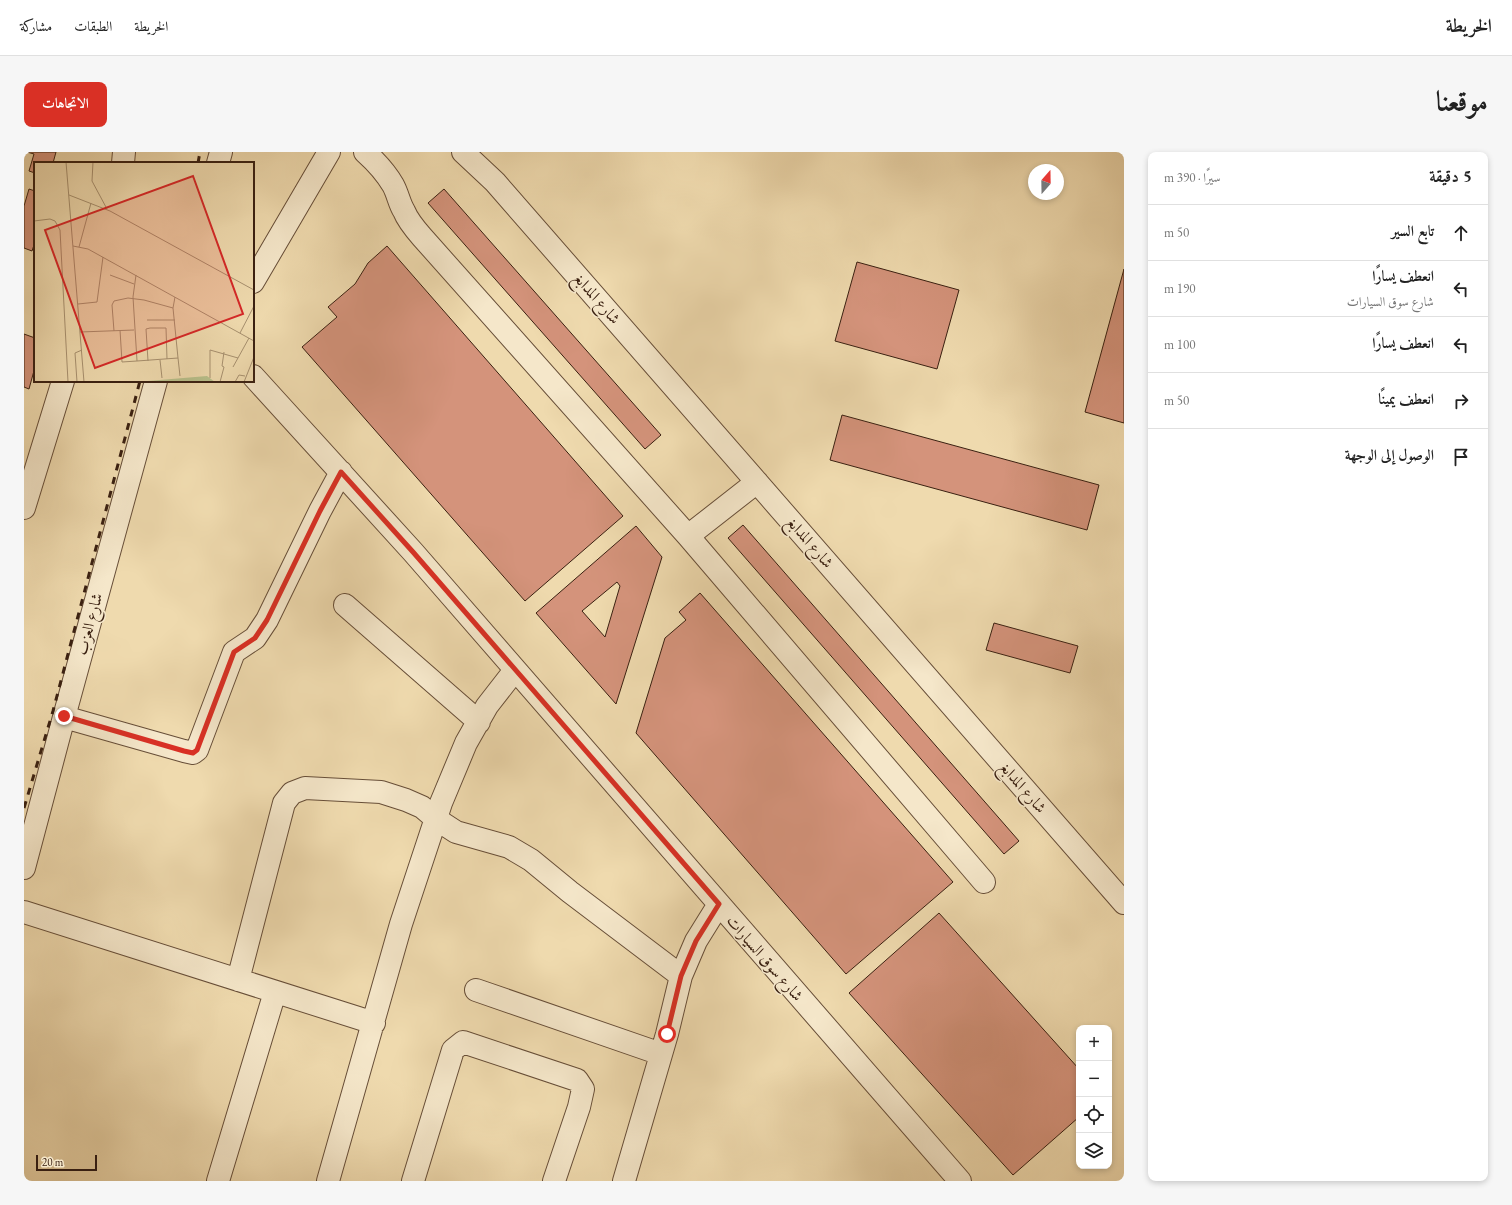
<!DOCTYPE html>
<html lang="ar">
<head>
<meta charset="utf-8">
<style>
  :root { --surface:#fff; --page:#f6f6f6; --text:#222; --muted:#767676; --line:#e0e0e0; --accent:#d93025 }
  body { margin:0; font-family:"EB Garamond",Amiri,serif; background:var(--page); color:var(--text); direction:rtl }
  .controls { position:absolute; right:12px; bottom:12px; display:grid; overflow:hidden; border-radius:8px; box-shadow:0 2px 6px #0003 }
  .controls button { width:36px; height:36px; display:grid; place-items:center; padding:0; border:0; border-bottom:1px solid var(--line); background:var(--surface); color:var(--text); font:20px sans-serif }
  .compass { position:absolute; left:1004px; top:12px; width:36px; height:36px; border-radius:50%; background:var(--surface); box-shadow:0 2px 6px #0003; rotate:20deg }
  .scale { position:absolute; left:12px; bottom:10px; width:61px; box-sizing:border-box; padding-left:4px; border:2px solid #3a2011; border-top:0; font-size:11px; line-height:14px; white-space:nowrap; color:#3a2011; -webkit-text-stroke:3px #f5e7ca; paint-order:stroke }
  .stop { position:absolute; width:12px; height:12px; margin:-9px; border:3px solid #d93025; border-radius:50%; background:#fff }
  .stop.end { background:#d93025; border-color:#fff; box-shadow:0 1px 4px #0008 }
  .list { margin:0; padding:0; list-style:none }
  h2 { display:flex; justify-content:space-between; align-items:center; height:52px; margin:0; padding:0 16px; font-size:17px }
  h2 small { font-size:13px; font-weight:400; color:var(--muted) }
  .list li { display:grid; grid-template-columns:26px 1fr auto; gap:12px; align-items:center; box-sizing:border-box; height:56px; padding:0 16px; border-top:1px solid var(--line) }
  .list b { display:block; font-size:15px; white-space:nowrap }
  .list p { margin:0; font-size:13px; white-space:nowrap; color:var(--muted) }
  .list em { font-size:13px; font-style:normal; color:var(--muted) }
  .icon { flex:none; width:22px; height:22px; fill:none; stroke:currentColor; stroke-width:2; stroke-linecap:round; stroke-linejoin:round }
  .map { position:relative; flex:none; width:1100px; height:1029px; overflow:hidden; direction:ltr; border-radius:8px }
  header { display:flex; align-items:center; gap:24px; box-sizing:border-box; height:56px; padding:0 20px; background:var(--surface); border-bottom:1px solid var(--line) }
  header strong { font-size:19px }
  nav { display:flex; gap:22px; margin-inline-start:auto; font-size:14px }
  .intro { display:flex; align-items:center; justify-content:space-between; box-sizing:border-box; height:96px; padding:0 24px }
  h1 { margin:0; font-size:28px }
  .button { padding:10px 18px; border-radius:8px; background:var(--accent); color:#fff; font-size:14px; font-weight:700 }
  main { display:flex; gap:24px; padding:0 24px }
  aside { flex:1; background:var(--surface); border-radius:8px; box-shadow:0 2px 6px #0003 }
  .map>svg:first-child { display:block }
  .building { fill:#d4937b; stroke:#3a2011; fill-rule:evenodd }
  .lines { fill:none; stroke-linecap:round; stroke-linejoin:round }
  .minor-casing { stroke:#674e38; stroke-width:24 }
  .minor { stroke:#f5e7ca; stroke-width:22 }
  .rail { stroke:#3a2011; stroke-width:3; stroke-dasharray:7 7; stroke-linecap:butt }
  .route { stroke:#d93025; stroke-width:5 }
  .labels { text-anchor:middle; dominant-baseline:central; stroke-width:3; stroke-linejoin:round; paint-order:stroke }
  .street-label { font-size:16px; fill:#3a2011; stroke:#f5e7ca }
  .inset-road { fill:none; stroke:#a7906f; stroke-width:1 }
  .view { fill:#d62828; fill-opacity:0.15; stroke:#d62828; stroke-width:2 }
  .inset-edge { fill:none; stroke:#3a2011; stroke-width:2 }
</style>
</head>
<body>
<header>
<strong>الخريطة</strong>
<nav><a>الخريطة</a><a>الطبقات</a><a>مشاركة</a></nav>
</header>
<div class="intro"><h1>موقعنا</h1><a class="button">الاتجاهات</a></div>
<main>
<aside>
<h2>5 دقيقة<small>سيرًا · 390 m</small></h2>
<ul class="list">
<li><svg class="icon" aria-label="ahead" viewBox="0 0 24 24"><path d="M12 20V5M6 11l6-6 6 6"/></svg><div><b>تابع السير</b></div><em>50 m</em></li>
<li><svg class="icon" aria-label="left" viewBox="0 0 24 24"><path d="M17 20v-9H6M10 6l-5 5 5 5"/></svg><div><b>انعطف يسارًا</b><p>شارع سوق السيارات</p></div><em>190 m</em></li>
<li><svg class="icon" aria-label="left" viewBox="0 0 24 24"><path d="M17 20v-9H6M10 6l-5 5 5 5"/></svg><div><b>انعطف يسارًا</b></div><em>100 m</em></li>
<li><svg class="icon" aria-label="right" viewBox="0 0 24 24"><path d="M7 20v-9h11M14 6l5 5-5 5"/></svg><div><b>انعطف يمينًا</b></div><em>50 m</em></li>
<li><svg class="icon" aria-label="arrive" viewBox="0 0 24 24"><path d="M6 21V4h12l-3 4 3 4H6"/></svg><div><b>الوصول إلى الوجهة</b></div></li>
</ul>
</aside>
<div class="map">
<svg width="1100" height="1029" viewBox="0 0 1100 1029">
  <rect width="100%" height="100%" fill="#efdaae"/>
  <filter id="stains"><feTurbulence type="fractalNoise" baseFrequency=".005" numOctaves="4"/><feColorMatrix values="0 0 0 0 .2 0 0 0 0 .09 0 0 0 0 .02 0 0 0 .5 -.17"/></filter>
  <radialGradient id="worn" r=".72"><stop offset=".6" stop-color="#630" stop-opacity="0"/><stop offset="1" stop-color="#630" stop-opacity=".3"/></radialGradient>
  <!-- building -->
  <path class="building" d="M3,0H32L29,11H11V21L5,19L10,2Z
    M5,37L11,39V90L8,99L0,96V54Z
    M420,37L637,283L621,297L404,51Z
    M363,94L599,364L501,449L278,195L313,165L304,155L331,132L344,111Z
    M833,110L935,138L913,217L811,189Z
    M1100,117V271L1061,260Z
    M0,182L11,186L10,191L11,192V215L5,237L0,235Z
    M818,263L1075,333L1063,378L806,308Z
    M719,373L995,689L980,702L704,386Z
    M612,374L638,405L592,552L512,461ZM593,430L596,434L581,485L558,459Z
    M676,441L929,730L822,822L612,581L641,486L662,468L655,460Z
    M970,471L1054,494L1046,521L962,498Z
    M915,761L1055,917V965L989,1023L825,841Z"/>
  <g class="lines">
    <defs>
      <path id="minor" d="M341,0C351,9 362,21 369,33C374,42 375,51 380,59C384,69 391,77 398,85L664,384L960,730
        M439,0L471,30L1100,751
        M99,11L100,0
        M194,11L197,0
        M229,130L305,0
        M229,224L389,400L936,1029
        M0,356L39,229
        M664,384L733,330
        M321,453L455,570
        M40,565L160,599L169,601L173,598L210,500L231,486L243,468L296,359L317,320
        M0,716L40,565L132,229
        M0,760L350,871
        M214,828L260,651L268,641L281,636L357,640L382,648L398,655L412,667L432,680L485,695L507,708L546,740L657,824
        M452,838L637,902
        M194,1029L251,840
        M304,1029L377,772L417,651L442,591L463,554L491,518
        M389,1029L429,898L439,890L553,928L559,937L555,955L530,1029
        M600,1029L643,882L657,824L672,789L695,752"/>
    </defs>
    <!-- minor casing -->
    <use href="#minor" class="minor-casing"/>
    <!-- minor -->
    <use href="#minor" class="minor"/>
    <!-- rail -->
    <path class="rail" d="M174,11L176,0
      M0,656L29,559L116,229"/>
  </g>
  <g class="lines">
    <!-- route -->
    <path class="route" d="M40,564L160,599L169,601L173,598L210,500L231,486L243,468L296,359L317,320L389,400L695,752L672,789L657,824L643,882"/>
  </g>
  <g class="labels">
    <!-- street labels -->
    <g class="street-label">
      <text transform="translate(573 146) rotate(49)">شارع المدابغ</text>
      <text transform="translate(786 390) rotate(49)">شارع المدابغ</text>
      <text transform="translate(65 472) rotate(-75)">شارع العزب</text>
      <text transform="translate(999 635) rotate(49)">شارع المدابغ</text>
      <text transform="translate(741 806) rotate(49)">شارع سوق السيارات</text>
    </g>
  </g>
  <!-- overview -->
  <g transform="translate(10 10)">
    <rect width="220" height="220" fill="#efdaae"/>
    <path d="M173,214L181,220H102Z" fill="#b8c08b"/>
    <path class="inset-road" d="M32,0L50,220M59,0L58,19L73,47M35,33L76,49L220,128M0,59L16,57L21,59L26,68L34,220M39,84L54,87L220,179M45,85L57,41M76,113L100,122M102,113L99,135L103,199L144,196L146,214M141,135L139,146L144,196M44,142L63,140L69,95M113,158H141M86,168L88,200L103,199M80,169L78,143L80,139L94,136L110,138L139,146M46,170L100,168M206,171L220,144M126,198L128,216M114,199L112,167L116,166H132L133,197M199,205L215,176M176,216V188L204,196M43,220L41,191L48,188M186,220L190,205L188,204L190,190M201,220L205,213L211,214M210,220L220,195"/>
    <path class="view" d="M159,14L209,152L61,206L11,68Z"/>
    <rect width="220" height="220" class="inset-edge"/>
  </g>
  <rect width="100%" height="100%" filter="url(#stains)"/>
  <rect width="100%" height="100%" fill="url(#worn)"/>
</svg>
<div class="controls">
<button>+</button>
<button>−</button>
<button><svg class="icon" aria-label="locate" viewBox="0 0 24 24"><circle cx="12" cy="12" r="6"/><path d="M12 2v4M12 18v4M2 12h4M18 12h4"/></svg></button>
<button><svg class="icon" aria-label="layers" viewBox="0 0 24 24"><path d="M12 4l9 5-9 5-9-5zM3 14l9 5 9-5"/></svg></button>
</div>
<svg class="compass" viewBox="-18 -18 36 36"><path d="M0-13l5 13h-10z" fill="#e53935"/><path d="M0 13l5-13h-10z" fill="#767676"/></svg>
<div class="scale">20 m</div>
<div class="stop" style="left:643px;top:882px"></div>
<div class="stop end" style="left:40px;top:564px"></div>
</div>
</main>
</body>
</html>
